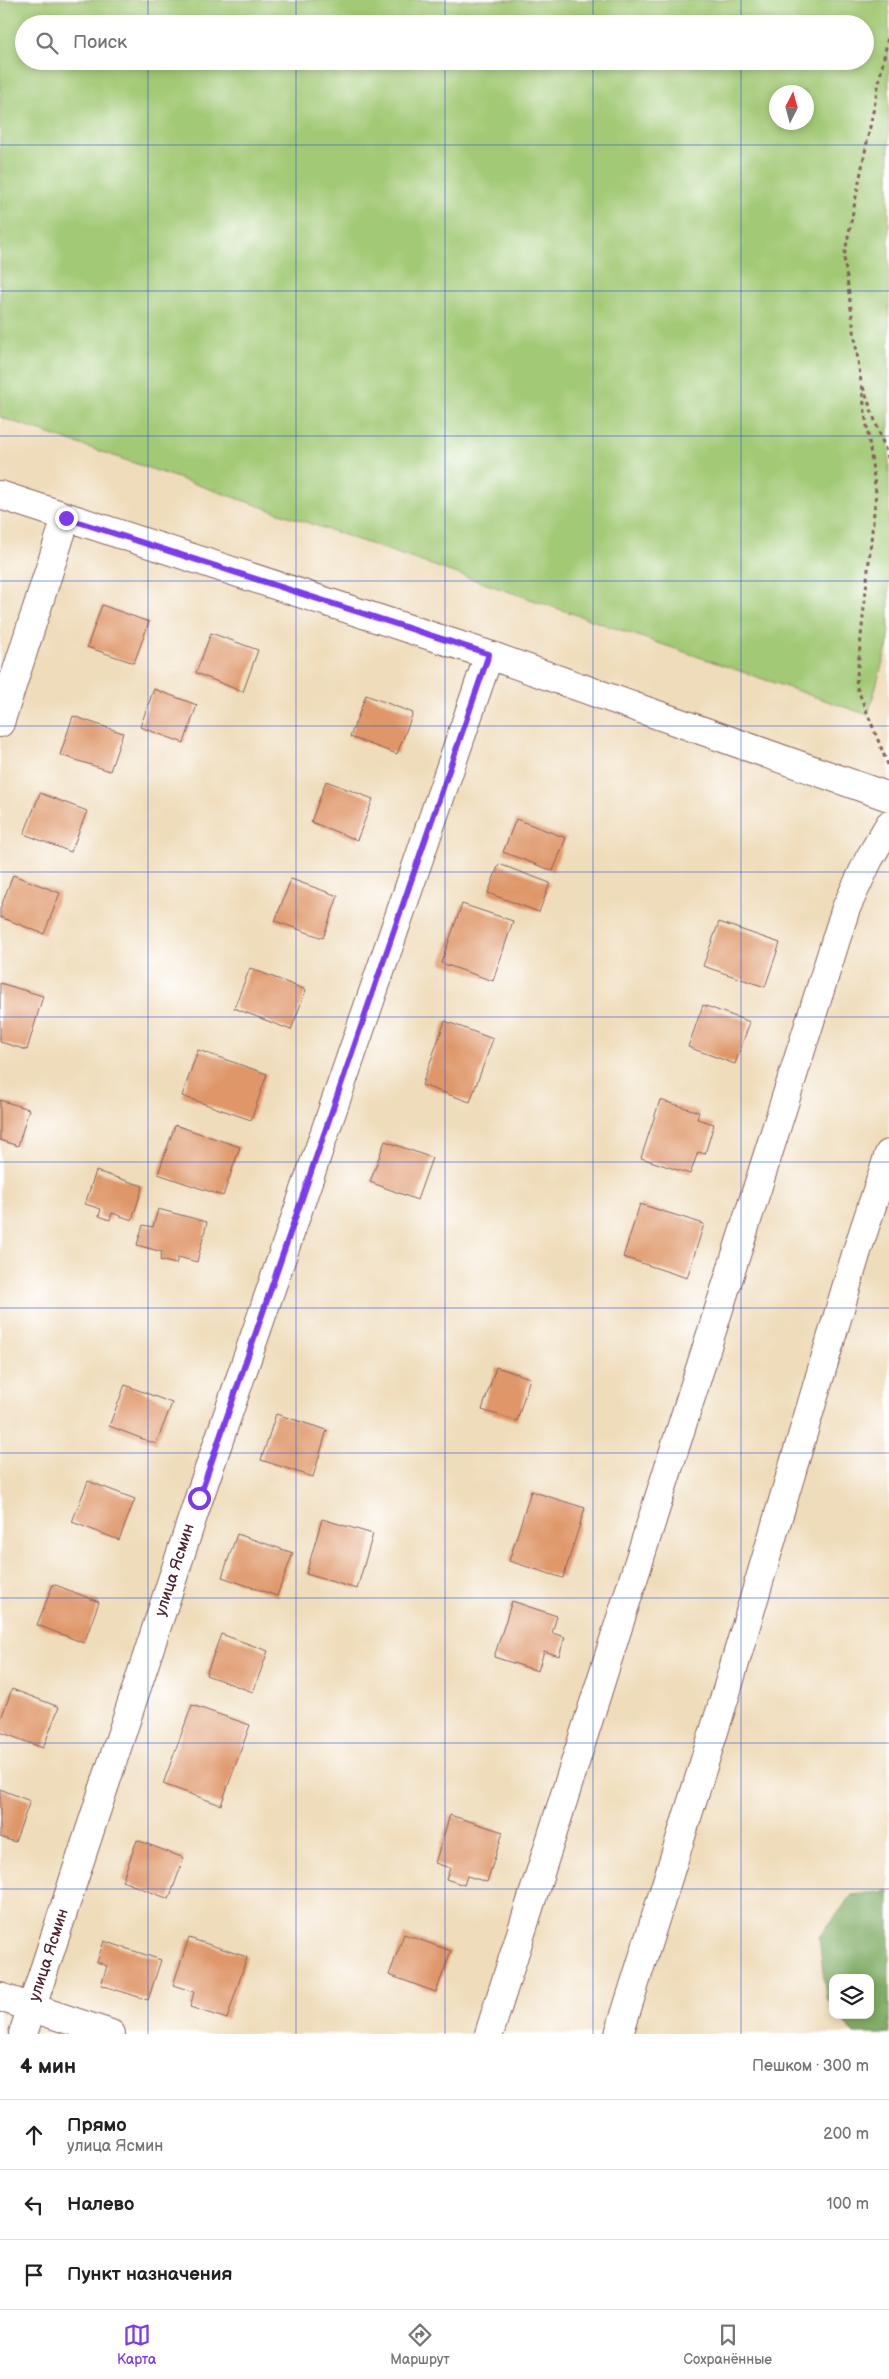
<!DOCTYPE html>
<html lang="ru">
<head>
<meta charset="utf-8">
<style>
  :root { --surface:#fff; --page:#f6f6f6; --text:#202124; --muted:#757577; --line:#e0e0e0; --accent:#7c3aed }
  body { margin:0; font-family:"Balsamiq Sans",sans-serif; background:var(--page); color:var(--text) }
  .controls { position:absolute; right:15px; bottom:15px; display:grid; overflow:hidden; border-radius:10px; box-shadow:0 2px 8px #0003 }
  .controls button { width:45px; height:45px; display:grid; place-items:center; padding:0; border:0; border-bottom:1px solid var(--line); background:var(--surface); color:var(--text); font:25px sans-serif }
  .compass { position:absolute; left:769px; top:85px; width:45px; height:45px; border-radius:50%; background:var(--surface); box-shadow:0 2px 8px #0003; rotate:6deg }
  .stop { position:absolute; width:15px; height:15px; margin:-11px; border:4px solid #7c3aed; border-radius:50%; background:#fff }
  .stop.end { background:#7c3aed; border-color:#fff; box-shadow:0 1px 5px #0008 }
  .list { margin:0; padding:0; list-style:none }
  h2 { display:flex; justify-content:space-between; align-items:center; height:65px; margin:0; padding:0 20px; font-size:21px }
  h2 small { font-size:16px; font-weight:400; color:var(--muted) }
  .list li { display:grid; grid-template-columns:32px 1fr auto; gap:15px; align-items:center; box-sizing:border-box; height:70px; padding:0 20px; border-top:1px solid var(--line) }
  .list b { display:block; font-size:19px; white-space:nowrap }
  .list p { margin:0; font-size:16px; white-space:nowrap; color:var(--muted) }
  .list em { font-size:16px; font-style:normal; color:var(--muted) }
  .icon { flex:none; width:28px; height:28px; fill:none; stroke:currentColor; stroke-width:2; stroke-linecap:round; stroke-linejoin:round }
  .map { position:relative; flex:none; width:889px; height:2034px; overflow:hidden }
  .search { position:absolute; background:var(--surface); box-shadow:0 2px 8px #0003; left:15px; right:15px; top:15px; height:55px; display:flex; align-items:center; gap:12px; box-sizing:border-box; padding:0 18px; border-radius:28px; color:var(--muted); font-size:19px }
  .sheet { height:275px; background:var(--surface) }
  nav { display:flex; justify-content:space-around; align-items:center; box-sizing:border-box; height:70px; border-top:1px solid var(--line); background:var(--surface); font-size:14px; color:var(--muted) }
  nav a { display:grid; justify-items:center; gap:2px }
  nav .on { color:var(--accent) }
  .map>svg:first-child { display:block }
  .green { fill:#a2c974; stroke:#767450; fill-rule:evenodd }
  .forest { fill:#81ad66; stroke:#666648 }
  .building { fill:#df9769 }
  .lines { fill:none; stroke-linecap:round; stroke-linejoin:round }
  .street-casing { stroke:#84615d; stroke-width:30 }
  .path { stroke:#84615d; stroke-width:3; stroke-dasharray:4 4; stroke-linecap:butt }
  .street { stroke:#fff; stroke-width:28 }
  .route { stroke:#7c3aed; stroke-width:6 }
  .grid { fill:none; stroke:#1d4ed8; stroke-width:1; stroke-opacity:0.55 }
  .labels { text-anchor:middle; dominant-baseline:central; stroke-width:4; stroke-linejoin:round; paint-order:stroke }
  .street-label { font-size:16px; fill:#4a1f2b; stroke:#fff }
</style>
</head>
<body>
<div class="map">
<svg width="889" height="2034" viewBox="0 0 889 2034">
  <rect width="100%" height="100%" fill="#fff"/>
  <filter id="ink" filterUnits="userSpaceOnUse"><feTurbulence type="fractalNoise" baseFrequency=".02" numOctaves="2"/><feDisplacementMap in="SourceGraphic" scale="10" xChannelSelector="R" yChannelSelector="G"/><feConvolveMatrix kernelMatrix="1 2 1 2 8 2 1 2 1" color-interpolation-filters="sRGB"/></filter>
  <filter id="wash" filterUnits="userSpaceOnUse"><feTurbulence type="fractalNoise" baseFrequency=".0096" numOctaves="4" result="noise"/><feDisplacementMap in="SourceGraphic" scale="20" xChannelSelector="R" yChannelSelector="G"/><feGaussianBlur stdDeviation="1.12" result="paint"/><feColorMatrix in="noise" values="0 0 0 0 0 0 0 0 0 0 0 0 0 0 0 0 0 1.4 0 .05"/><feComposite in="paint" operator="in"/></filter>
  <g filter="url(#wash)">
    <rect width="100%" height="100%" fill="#efdcba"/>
    <!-- green -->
    <path class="green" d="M0,0H889V640L868,715L0,417ZM24,24H865V61H24ZM776,92H806V122H776Z"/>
    <!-- forest -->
    <path class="forest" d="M889,1891V2034H854L840,2015H870V1978H833V2006L826,1998L819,1937L852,1895Z"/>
    <g id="blocks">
      <!-- building -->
      <path class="building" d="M102,605L149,622L134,663L87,647Z
        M211,633L258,650L243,692L196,673Z
        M154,689L197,705L184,743L140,727Z
        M366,695L413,713L397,754L350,737Z
        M73,716L123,733L110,771L60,755Z
        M326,781L373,799L357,840L311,822Z
        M40,793L87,811L71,852L24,834Z
        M516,819L566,838L553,871L503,852Z
        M499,864L550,883L539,912L488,893Z
        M13,875L60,893L44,934L0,917V909Z
        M291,879L338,896L323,938L275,921Z
        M462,904L513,921L493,981L441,963Z
        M719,922L780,943L765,987L703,966Z
        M250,968L306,990L291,1030L234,1008Z
        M0,983L43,996L27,1050L0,1042Z
        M703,1005L750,1022L735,1064L688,1047Z
        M445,1021L493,1039L470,1102L422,1085Z
        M198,1050L267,1074L251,1120L182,1096Z
        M0,1100L29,1109L18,1146L0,1140Z
        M660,1100L699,1112L697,1119L714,1124L705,1154L698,1152L690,1174L641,1158Z
        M175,1125L240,1147L223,1196L158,1174Z
        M385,1141L432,1158L417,1200L370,1182Z
        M96,1171L143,1186L132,1220L112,1213L110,1220L99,1216L101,1209L85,1204Z
        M640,1204L704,1224L687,1278L623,1257Z
        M158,1209L207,1222L197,1262L178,1257L176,1264L160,1260L162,1252L137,1245L143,1225L153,1227Z
        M496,1367L530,1378L517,1421L482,1410Z
        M125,1385L172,1403L156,1444L109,1426Z
        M276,1414L327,1430L313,1477L261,1460Z
        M88,1481L135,1499L119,1540L72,1522Z
        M531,1491L585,1508L563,1578L509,1561Z
        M322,1519L373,1534L357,1589L306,1574Z
        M237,1534L293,1553L277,1596L222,1577Z
        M53,1584L99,1602L84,1643L37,1625Z
        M512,1601L557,1616L552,1633L565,1637L559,1656L544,1651L538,1671L494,1657Z
        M221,1634L268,1651L253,1692L206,1675Z
        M12,1689L59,1707L43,1748L0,1732V1721Z
        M192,1705L250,1725L221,1805L163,1784Z
        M0,1789L30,1801L15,1842L0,1837Z
        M450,1815L503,1832L487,1882L467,1876L464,1885L446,1879L450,1868L435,1863Z
        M137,1840L184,1858L169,1899L122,1881Z
        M404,1934L451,1951L436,1992L389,1975Z
        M189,1938L247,1957L227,2019L190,2007L194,1992L173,1985Z
        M104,1941L161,1960L148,2000L101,1985L107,1966L97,1962Z"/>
    </g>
  </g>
  <g filter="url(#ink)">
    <use href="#blocks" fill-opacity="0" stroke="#84615d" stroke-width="1"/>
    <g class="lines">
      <defs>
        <path id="street" d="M0,495L489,655L889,797
          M0,723L66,518
          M0,1997L111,2034
          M23,2034L199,1498L489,655
          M489,2034L846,908L869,859L889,825
          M619,2034L726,1693L857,1251L889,1154"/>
      </defs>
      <!-- street casing -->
      <use href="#street" class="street-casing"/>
      <!-- path -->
      <path class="path" d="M863,387L889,460
        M888,765L856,685L876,493L844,257L889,32"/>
      <!-- street -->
      <use href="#street" class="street"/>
    </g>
  </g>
  <g class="lines" filter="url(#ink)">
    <!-- route -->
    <path class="route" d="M66,518L489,654L199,1498"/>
  </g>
  <!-- grid -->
  <path class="grid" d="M148,0V24M296,0V24M445,0V24M593,0V24M741,0V24M148,61V2034M296,61V2034M445,61V2034M593,61V2034M741,61V2034M0,145H889M0,291H889M0,436H889M0,581H889M0,726H889M0,872H889M0,1017H889M0,1162H889M0,1308H889M0,1453H889M0,1598H889M0,1743H889M0,1889H889"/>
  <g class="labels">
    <!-- street labels -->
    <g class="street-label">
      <text transform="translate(175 1570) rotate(-72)">улица Ясмин</text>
      <text transform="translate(49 1955) rotate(-72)">улица Ясмин</text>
    </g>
  </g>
</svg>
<div class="controls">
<button><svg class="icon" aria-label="layers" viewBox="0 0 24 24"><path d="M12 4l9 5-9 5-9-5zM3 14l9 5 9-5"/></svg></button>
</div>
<svg class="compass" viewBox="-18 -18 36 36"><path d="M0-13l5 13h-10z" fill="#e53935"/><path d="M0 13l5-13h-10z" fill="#757577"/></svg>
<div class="stop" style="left:199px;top:1498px"></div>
<div class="stop end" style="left:66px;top:518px"></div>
<div class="search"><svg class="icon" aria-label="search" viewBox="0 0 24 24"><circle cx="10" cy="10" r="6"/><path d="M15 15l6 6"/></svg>Поиск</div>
</div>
<section class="sheet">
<h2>4 мин<small>Пешком · 300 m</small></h2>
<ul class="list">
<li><svg class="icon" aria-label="ahead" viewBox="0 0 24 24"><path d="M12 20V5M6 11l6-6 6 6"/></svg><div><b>Прямо</b><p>улица Ясмин</p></div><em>200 m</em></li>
<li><svg class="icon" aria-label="left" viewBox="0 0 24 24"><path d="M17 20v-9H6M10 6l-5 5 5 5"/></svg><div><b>Налево</b></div><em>100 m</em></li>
<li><svg class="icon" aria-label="arrive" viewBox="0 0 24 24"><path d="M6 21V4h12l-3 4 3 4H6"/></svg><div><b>Пункт назначения</b></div></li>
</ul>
</section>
<nav>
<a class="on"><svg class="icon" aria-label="map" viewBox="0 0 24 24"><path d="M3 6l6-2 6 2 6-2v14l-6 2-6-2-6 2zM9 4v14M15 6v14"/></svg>Карта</a>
<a><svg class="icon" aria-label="directions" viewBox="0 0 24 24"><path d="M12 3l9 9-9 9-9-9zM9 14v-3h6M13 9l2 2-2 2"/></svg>Маршрут</a>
<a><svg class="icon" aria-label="saved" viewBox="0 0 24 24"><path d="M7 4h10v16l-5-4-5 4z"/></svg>Сохранённые</a>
</nav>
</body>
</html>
